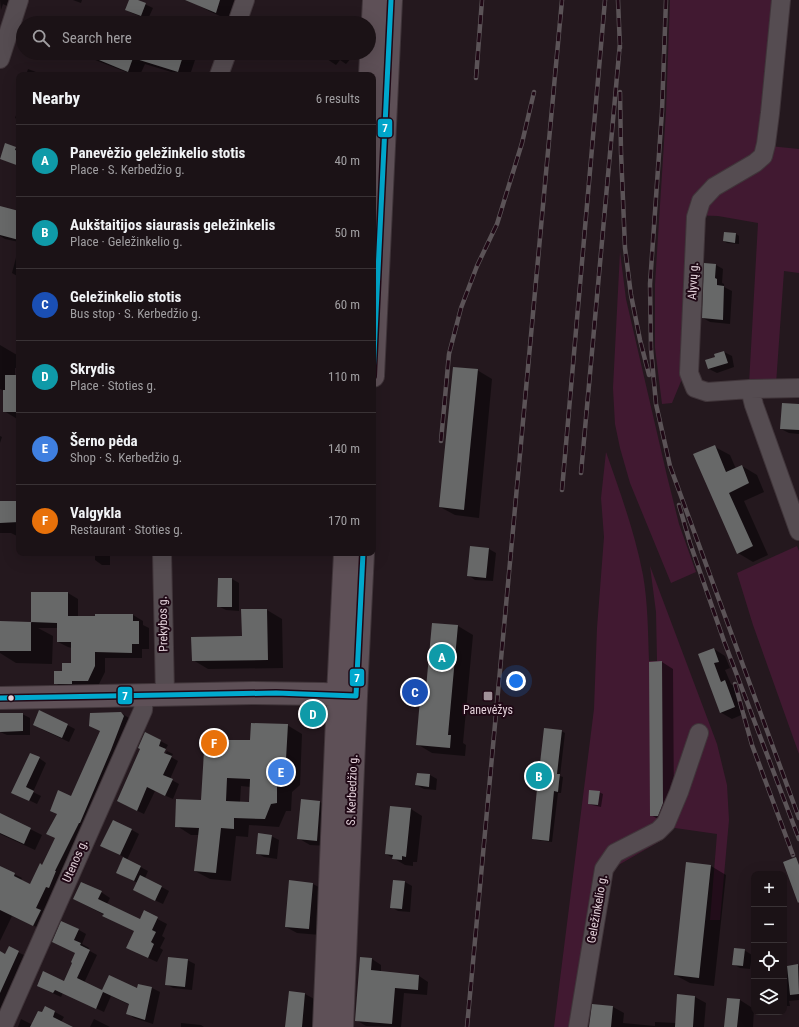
<!DOCTYPE html>
<html lang="en">
<head>
<meta charset="utf-8">
<style>
  :root { --surface:#1b1216; --page:#241b1f; --text:#f1f3f6; --muted:#a09ea1; --line:#393235; --accent:#7c3aed }
  body { margin:0; font-family:"Roboto Condensed",sans-serif; background:var(--page); color:var(--text) }
  .controls { position:absolute; right:12px; bottom:12px; display:grid; overflow:hidden; border-radius:8px; box-shadow:0 4px 16px #0002 }
  .controls button { width:36px; height:36px; display:grid; place-items:center; padding:0; border:0; border-bottom:1px solid var(--line); background:var(--surface); color:var(--text); font:20px sans-serif }
  .you { position:absolute; left:516px; top:681px; width:14px; height:14px; margin:-10px; border:3px solid #fff; border-radius:50%; background:#1a73e8; box-shadow:0 0 0 6px #1a73e833 }
  .badge { display:grid; place-items:center; width:26px; height:26px; border-radius:50%; background:var(--accent); color:#fff; font-size:13px; font-weight:700 }
  .pin { position:absolute; translate:-50% -50%; border:2px solid #fff; box-shadow:0 1px 4px #0006 }
  .list { margin:0; padding:0; list-style:none }
  h2 { display:flex; justify-content:space-between; align-items:center; height:52px; margin:0; padding:0 16px; font-size:17px }
  h2 small { font-size:13px; font-weight:400; color:var(--muted) }
  .list li { display:grid; grid-template-columns:26px 1fr auto; gap:12px; align-items:center; box-sizing:border-box; height:72px; padding:0 16px; border-top:1px solid var(--line) }
  .list b { display:block; font-size:15px; white-space:nowrap }
  .list p { margin:0; font-size:13px; white-space:nowrap; color:var(--muted) }
  .list em { font-size:13px; font-style:normal; color:var(--muted) }
  .icon { flex:none; width:22px; height:22px; fill:none; stroke:currentColor; stroke-width:2; stroke-linecap:round; stroke-linejoin:round }
  .map { position:relative; flex:none; width:799px; height:1027px; overflow:hidden }
  .search { position:absolute; background:var(--surface); box-shadow:0 4px 16px #0002; left:16px; top:16px; width:360px; height:44px; display:flex; align-items:center; gap:10px; box-sizing:border-box; padding:0 14px; border-radius:22px; color:var(--muted); font-size:15px }
  .panel { position:absolute; background:var(--surface); box-shadow:0 4px 16px #0002; left:16px; top:72px; width:360px; height:484px; border-radius:8px }
  .map>svg:first-child { display:block }
  .green { fill:#411931 }
  .shadow { fill:#0007; fill-rule:evenodd }
  .building { fill:#676868; fill-rule:evenodd }
  .lines { fill:none; stroke-linecap:round; stroke-linejoin:round }
  .minor-casing { stroke:#40353a; stroke-width:20 }
  .major-casing { stroke:#40353a; stroke-width:24 }
  .minor { stroke:#554c51; stroke-width:18 }
  .major { stroke:#5e5057; stroke-width:22 }
  .rail-casing { stroke:#5b5357; stroke-width:4.5 }
  .rail { stroke:#200916; stroke-width:3; stroke-dasharray:9; stroke-linecap:butt }
  .bus-1-casing { stroke:#200916; stroke-width:8 }
  .bus-1 { stroke:#00a9ce; stroke-width:5 }
  .poi-dot { fill:#a09098; stroke:#200916; stroke-width:1.5 }
  .bus-dot { fill:#e2d1d9; stroke:#200916; stroke-width:1.5 }
  .labels { text-anchor:middle; dominant-baseline:central; stroke-width:4; stroke-linejoin:round; paint-order:stroke }
  .street-label { font-size:12px; fill:#e2d1d9; stroke:#200916 }
  .poi-label { font-size:12px; fill:#e2d1d9; stroke:#200916 }
  .line-badge { stroke:#200916; stroke-width:1.5 }
  .badge-label { font-size:11px; text-anchor:middle; font-weight:bold; fill:#fff }
</style>
</head>
<body>
<div class="map">
<svg width="799" height="1027" viewBox="0 0 799 1027">
  <rect width="100%" height="100%" fill="#24181e"/>
  <!-- green -->
  <path class="green" d="M670,0H774L760,145L799,149V273L784,271L776,384H749L758,223L718,216L690,215L684,374L672,403L662,404L655,348V284L666,111Z
    M620,252L626,299L667,476L679,524L696,572L671,583L630,483L620,448L615,424L613,388Z
    M606,452C620,492 635,533 643,575C648,604 648,633 649,661H657L656,612L650,566L717,744L727,785L729,820L720,920H710L717,834L668,827L662,840L608,871L574,1027H554L594,709L597,628L604,537L601,498Z
    M797,546L799,551V754L753,625L737,573Z"/>
  <!-- shadow -->
  <path class="shadow" d="M0,0H8L7,6L3,4L1,10Z
    M73,0H82L81,3Z
    M130,0H136L153,8L148,19L134,14L126,10Z
    M197,0H238L231,21L211,12L196,4Z
    M58,20L64,23H57Z
    M77,53H195L197,54L190,75H181L145,64L140,75H134Z
    M322,53H350L353,56L346,64L340,60L336,65L321,55Z
    M28,69L44,75H26Z
    M19,107V120L15,118Z
    M6,144L19,150V166L0,158Z
    M0,210L19,212V242L5,239L0,236Z
    M725,233L736,234L739,236V244L727,243L724,241Z
    M19,246V277L12,273Z
    M716,265L723,269L722,283L724,284V287L732,291L730,324L710,322L703,318Z
    M0,345L17,355V368H15V376H19V420L4,411V391L0,389Z
    M724,352L732,356L734,367L717,373L709,369L707,360L716,358Z
    M477,370L492,379L479,518L455,515L440,507Z
    M799,405V434L789,433L781,429Z
    M0,436L2,437L0,443Z
    M715,447L730,455L736,469L742,466L757,475L764,492L744,501L768,555L753,562L738,553Z
    M16,496H19V537L11,533H0V502H16Z
    M489,549L496,553L493,581L475,580L468,575Z
    M95,553H110V565H102L95,560Z
    M232,579L239,583V611L226,610L218,606Z
    M32,593H68L78,599V617L133,615L143,621V625L149,628V649H142V658H105V672L98,686L65,689L55,683L63,672L72,664V648L68,647L58,642V628H38L53,636L52,664L16,663L0,653V622L32,623Z
    M267,610L282,619L283,668L208,669L193,660L243,637Z
    M458,626L473,635L463,743L466,745L465,756L432,753L417,744L427,689Z
    M714,649L725,656L730,668L725,670L731,684L736,688L746,713L732,719L720,712L699,655Z
    M662,662L673,669L674,810L663,822L651,815Z
    M40,711L75,729L69,742L41,729Z
    M121,713L129,718L131,721L44,913L47,915L41,929L12,916L0,941V867L22,878L21,880L31,885L43,866L56,838L72,797Z
    M0,714H22L30,718V735H7L0,732Z
    M287,725L302,734L300,785L292,792L291,811H286L279,827L249,825L248,837L236,836L231,881L210,879L195,871L199,835H191L177,826L202,801L223,737L229,741H251ZM241,786L251,787L250,803L240,802Z
    M561,731L565,733L560,776L563,777L561,793H558L552,842L536,840L533,838L538,790L535,788L540,773Z
    M145,733L168,745L161,757L163,758L167,751L173,754L171,757L178,761L170,779L179,784L173,799L155,791L144,814L125,805Z
    M39,758L46,763L33,792L41,796L37,804L20,796Z
    M418,774L430,775L437,779L436,790L424,789L416,785Z
    M599,792L603,794L601,807L592,805L589,804Z
    M302,800L320,802L331,809L328,846L310,845L298,838Z
    M411,809L422,816L417,862H413V866L405,865L386,854Z
    M0,814L42,835L35,850L0,834Z
    M132,830L139,834L127,860L148,871L145,878L169,891L163,904L141,894L138,883L118,873L124,857L102,846Z
    M271,836L279,840L277,859L264,857L257,853Z
    M711,866L726,875L714,986L690,983L675,975Z
    M394,881L405,882L412,886L410,912L398,911L391,907Z
    M313,884L324,890L320,935L297,933L286,927Z
    M101,892L110,898L107,904L140,920L144,912L167,924L162,936L165,938L160,948L163,950L157,962L137,953L135,931L74,899Z
    M79,930L86,934L82,944L89,948L88,950L97,955L84,983L102,991L138,989L139,985L152,988L160,992L153,1024L134,1018L127,1013L130,1005L111,996L104,1012L63,993L61,997L46,990L65,982L76,953L61,946Z
    M9,948L26,956L0,1018V953L6,955Z
    M744,950L752,955L750,969L740,968L733,964Z
    M784,958L786,967L799,966V1000L789,1001L790,1006H784Z
    M372,959L381,965V972L419,976L428,982L427,995L404,993L401,1027L366,1026L356,1020Z
    M187,960L195,964L192,990L173,988L166,984Z
    M305,994L316,1000L313,1027H286Z
    M678,995L695,997L706,1003L704,1027H589L613,1007L624,1013L623,1023L655,1026V1022L676,1023Z
    M740,1000L754,1009L753,1027H725Z
    M46,1007L64,1017L61,1022L68,1027H18L21,1019L33,1025L43,1014Z
    M94,1019L110,1027H90Z
    M181,1023L201,1025L204,1027H181Z"/>
  <!-- building -->
  <path class="building" d="M129,0H138L146,3L141,16L125,10Z
    M185,0H220L216,13Z
    M82,53H184L178,72L133,58L128,72Z
    M5,143L16,147L15,150L19,151V166L0,159Z
    M0,206L19,211V240L0,235Z
    M724,232L736,233L735,243L723,241Z
    M704,263L716,264L715,278L717,279V285L724,286L723,320L702,318Z
    M724,351L728,363L708,369L705,360L715,357L714,354Z
    M453,367L478,369L464,510L439,507Z
    M5,375H19V412H3V390H5Z
    M782,403L799,404V430L780,429Z
    M715,445L726,472L742,465L749,483L729,493L753,546L737,554L693,454Z
    M0,501H19V522L0,523Z
    M470,546L489,548L486,578L467,576Z
    M218,578H232V607H217Z
    M31,592H68V616H95V614H133V621H139V644H132V653L95,652V666L88,681H72V684H54V671H62V663H71V642H57V623L31,622Z
    M241,609H267L268,660L192,661L191,637L242,636Z
    M0,621L31,622V651H0Z
    M432,623L458,625L448,735H451L450,748L416,745L421,688H426Z
    M714,648L719,662L714,663L721,682L725,680L735,707L720,713L698,654Z
    M662,661L663,803L658,816H650L649,662Z
    M39,710L68,724L62,738L33,725Z
    M121,712L124,716L111,750L80,823H79L55,871H56L49,888L46,887L36,908L41,910L33,926L0,910V866L15,873L14,876L30,884L40,863L42,865L55,838L46,834L57,814L50,811L58,790L71,796L100,731L89,726L90,713Z
    M0,713H23V731L0,732Z
    M251,723L288,724L285,777L277,784V803L271,804L265,819L234,818V829L221,828L216,873L194,871L199,828L175,827L176,799L201,800L205,735L223,736V740H250ZM227,778L250,779L249,802L226,801Z
    M544,728L562,730L557,774H560L559,782L558,792L554,791L549,841L532,839L537,789H534L536,772H539Z
    M145,732L161,740L159,746L166,749L164,753L172,756L163,775L173,779L165,796L147,787L137,811L117,801L140,749L138,748Z
    M30,753L40,757L26,787L34,791L29,801L11,793Z
    M417,773L430,774L429,787L415,785Z
    M589,790L600,791L598,805L588,804Z
    M301,799L320,801L317,841L297,839Z
    M390,806L411,808L406,857L402,856V860L392,859L393,855L385,854Z
    M0,813L31,828L24,844L0,833Z
    M113,820L132,829L120,855L100,846Z
    M258,833L272,835L269,855L256,854Z
    M123,857L141,866L134,881L116,873Z
    M796,857L799,865V902L798,903L783,862Z
    M686,862L711,865L699,978L674,975Z
    M140,875L162,886L155,901L133,890Z
    M289,880L313,883L309,929L285,927Z
    M393,880L405,881L402,909L390,908Z
    M81,882L102,891L98,899L140,919L144,910L158,917L152,930L156,932L151,942L154,944L148,958L126,948L134,931L102,916L104,914L73,899Z
    M61,921L79,929L74,940L81,943L80,945L90,950L77,978L102,990L109,975L137,988L138,984L152,987L145,1020L126,1014L129,1004L103,992L96,1009L55,990L53,993L37,986L43,971L64,981L72,963L71,962L75,953L52,942Z
    M9,946L19,951L0,993V951L5,954Z
    M734,948L745,949L743,966L732,965Z
    M168,957L188,959L185,987L165,985Z
    M360,957L372,958L371,970L419,975L418,990L395,988L392,1024L355,1021Z
    M798,964L799,994L790,995L787,966Z
    M289,991L305,993L302,1027H285Z
    M677,994L695,996L693,1027H675Z
    M727,998L740,999L737,1027H724Z
    M592,1004L613,1006L611,1027H589Z
    M45,1006L55,1011L53,1017L73,1027H30L38,1011L42,1012Z"/>
  <g class="lines">
    <defs>
      <path id="minor" d="M781,0L770,113L766,144L763,156L755,163L714,187L701,201L696,217L689,373L695,388L707,392L750,389L754,405L799,531
        M237,23L245,0
        M0,59L19,0
        M219,75L227,53
        M750,389L799,388
        M162,553L165,694
        M3,1027L143,710L144,695
        M578,1027L604,869L615,853L658,831L666,823L679,792L699,733"/>
      <path id="major" d="M370,75L374,0
        M373,376L391,0
        M0,698L252,693L323,694L353,696
        M324,1027L338,695L345,553
        M342,1027L357,673L363,553"/>
    </defs>
    <!-- minor casing -->
    <use href="#minor" class="minor-casing"/>
    <!-- major casing -->
    <use href="#major" class="major-casing"/>
    <!-- minor -->
    <use href="#minor" class="minor"/>
    <!-- major -->
    <use href="#major" class="major"/>
    <defs>
      <path id="rail" d="M618,0L620,48
        M666,0L662,111L650,284L651,349L656,404L670,466L799,818
        M476,78L482,0
        M620,92L621,152L625,248L631,295L640,340L649,375
        M441,441L449,354L461,308L477,266L497,224L522,143L534,92
        M581,473L620,43
        M562,490L605,0
        M679,505L690,543L724,641L799,839
        M735,684L752,745L793,855
        M467,1027L562,0"/>
    </defs>
    <!-- rail casing -->
    <use href="#rail" class="rail-casing"/>
    <!-- rail -->
    <use href="#rail" class="rail"/>
    <defs>
      <path id="bus-1" d="M373,376L391,0
        M0,698L276,693L356,696L363,553"/>
    </defs>
    <!-- bus-1 casing -->
    <use href="#bus-1" class="bus-1-casing"/>
    <!-- bus-1 -->
    <use href="#bus-1" class="bus-1"/>
  </g>
  <!-- markers -->
  <rect class="poi-dot" x="483" y="691" width="10" height="10" rx="2"/>
  <circle class="bus-dot" cx="11" cy="698" r="3.5"/>
  <g class="labels">
    <!-- street labels -->
    <g class="street-label">
      <text transform="translate(693 281) rotate(-87)">Alyvų g.</text>
      <text transform="translate(163 624) rotate(-91)">Prekybos g.</text>
      <text transform="translate(352 790) rotate(-88)">S. Kerbedžio g.</text>
      <text transform="translate(75 861) rotate(-66)">Utenos g.</text>
      <text transform="translate(597 909) rotate(-80)">Geležinkelio g.</text>
    </g>
    <!-- poi labels -->
    <g class="poi-label">
      <text x="488" y="710">Panevėžys</text>
    </g>
  </g>
  <g class="line-badge">
    <rect x="377" y="118" width="16" height="20" rx="4" fill="#00a9ce"/>
    <rect x="349" y="668" width="16" height="19" rx="4" fill="#00a9ce"/>
    <rect x="117" y="686" width="16" height="19" rx="4" fill="#00a9ce"/>
  </g>
  <g class="badge-label">
    <text x="385" y="132">7</text>
    <text x="357" y="682">7</text>
    <text x="125" y="700">7</text>
  </g>
</svg>
<div class="controls">
<button>+</button>
<button>−</button>
<button><svg class="icon" aria-label="locate" viewBox="0 0 24 24"><circle cx="12" cy="12" r="6"/><path d="M12 2v4M12 18v4M2 12h4M18 12h4"/></svg></button>
<button><svg class="icon" aria-label="layers" viewBox="0 0 24 24"><path d="M12 4l9 5-9 5-9-5zM3 14l9 5 9-5"/></svg></button>
</div>
<div class="you"></div>
<div class="pin badge" style="left:442px;top:657px;background:#0f9aa8">A</div>
<div class="pin badge" style="left:539px;top:776px;background:#0f9aa8">B</div>
<div class="pin badge" style="left:415px;top:692px;background:#1a4fb4">C</div>
<div class="pin badge" style="left:313px;top:714px;background:#0f9aa8">D</div>
<div class="pin badge" style="left:281px;top:772px;background:#3f7fe0">E</div>
<div class="pin badge" style="left:214px;top:743px;background:#e8710a">F</div>
<div class="search"><svg class="icon" aria-label="search" viewBox="0 0 24 24"><circle cx="10" cy="10" r="6"/><path d="M15 15l6 6"/></svg>Search here</div>
<section class="panel">
<h2>Nearby<small>6 results</small></h2>
<ul class="list">
<li><span class="badge" style="background:#0f9aa8">A</span><div><b>Panevėžio geležinkelio stotis</b><p>Place · S. Kerbedžio g.</p></div><em>40 m</em></li>
<li><span class="badge" style="background:#0f9aa8">B</span><div><b>Aukštaitijos siaurasis geležinkelis</b><p>Place · Geležinkelio g.</p></div><em>50 m</em></li>
<li><span class="badge" style="background:#1a4fb4">C</span><div><b>Geležinkelio stotis</b><p>Bus stop · S. Kerbedžio g.</p></div><em>60 m</em></li>
<li><span class="badge" style="background:#0f9aa8">D</span><div><b>Skrydis</b><p>Place · Stoties g.</p></div><em>110 m</em></li>
<li><span class="badge" style="background:#3f7fe0">E</span><div><b>Šerno pėda</b><p>Shop · S. Kerbedžio g.</p></div><em>140 m</em></li>
<li><span class="badge" style="background:#e8710a">F</span><div><b>Valgykla</b><p>Restaurant · Stoties g.</p></div><em>170 m</em></li>
</ul>
</section>
</div>
</body>
</html>
